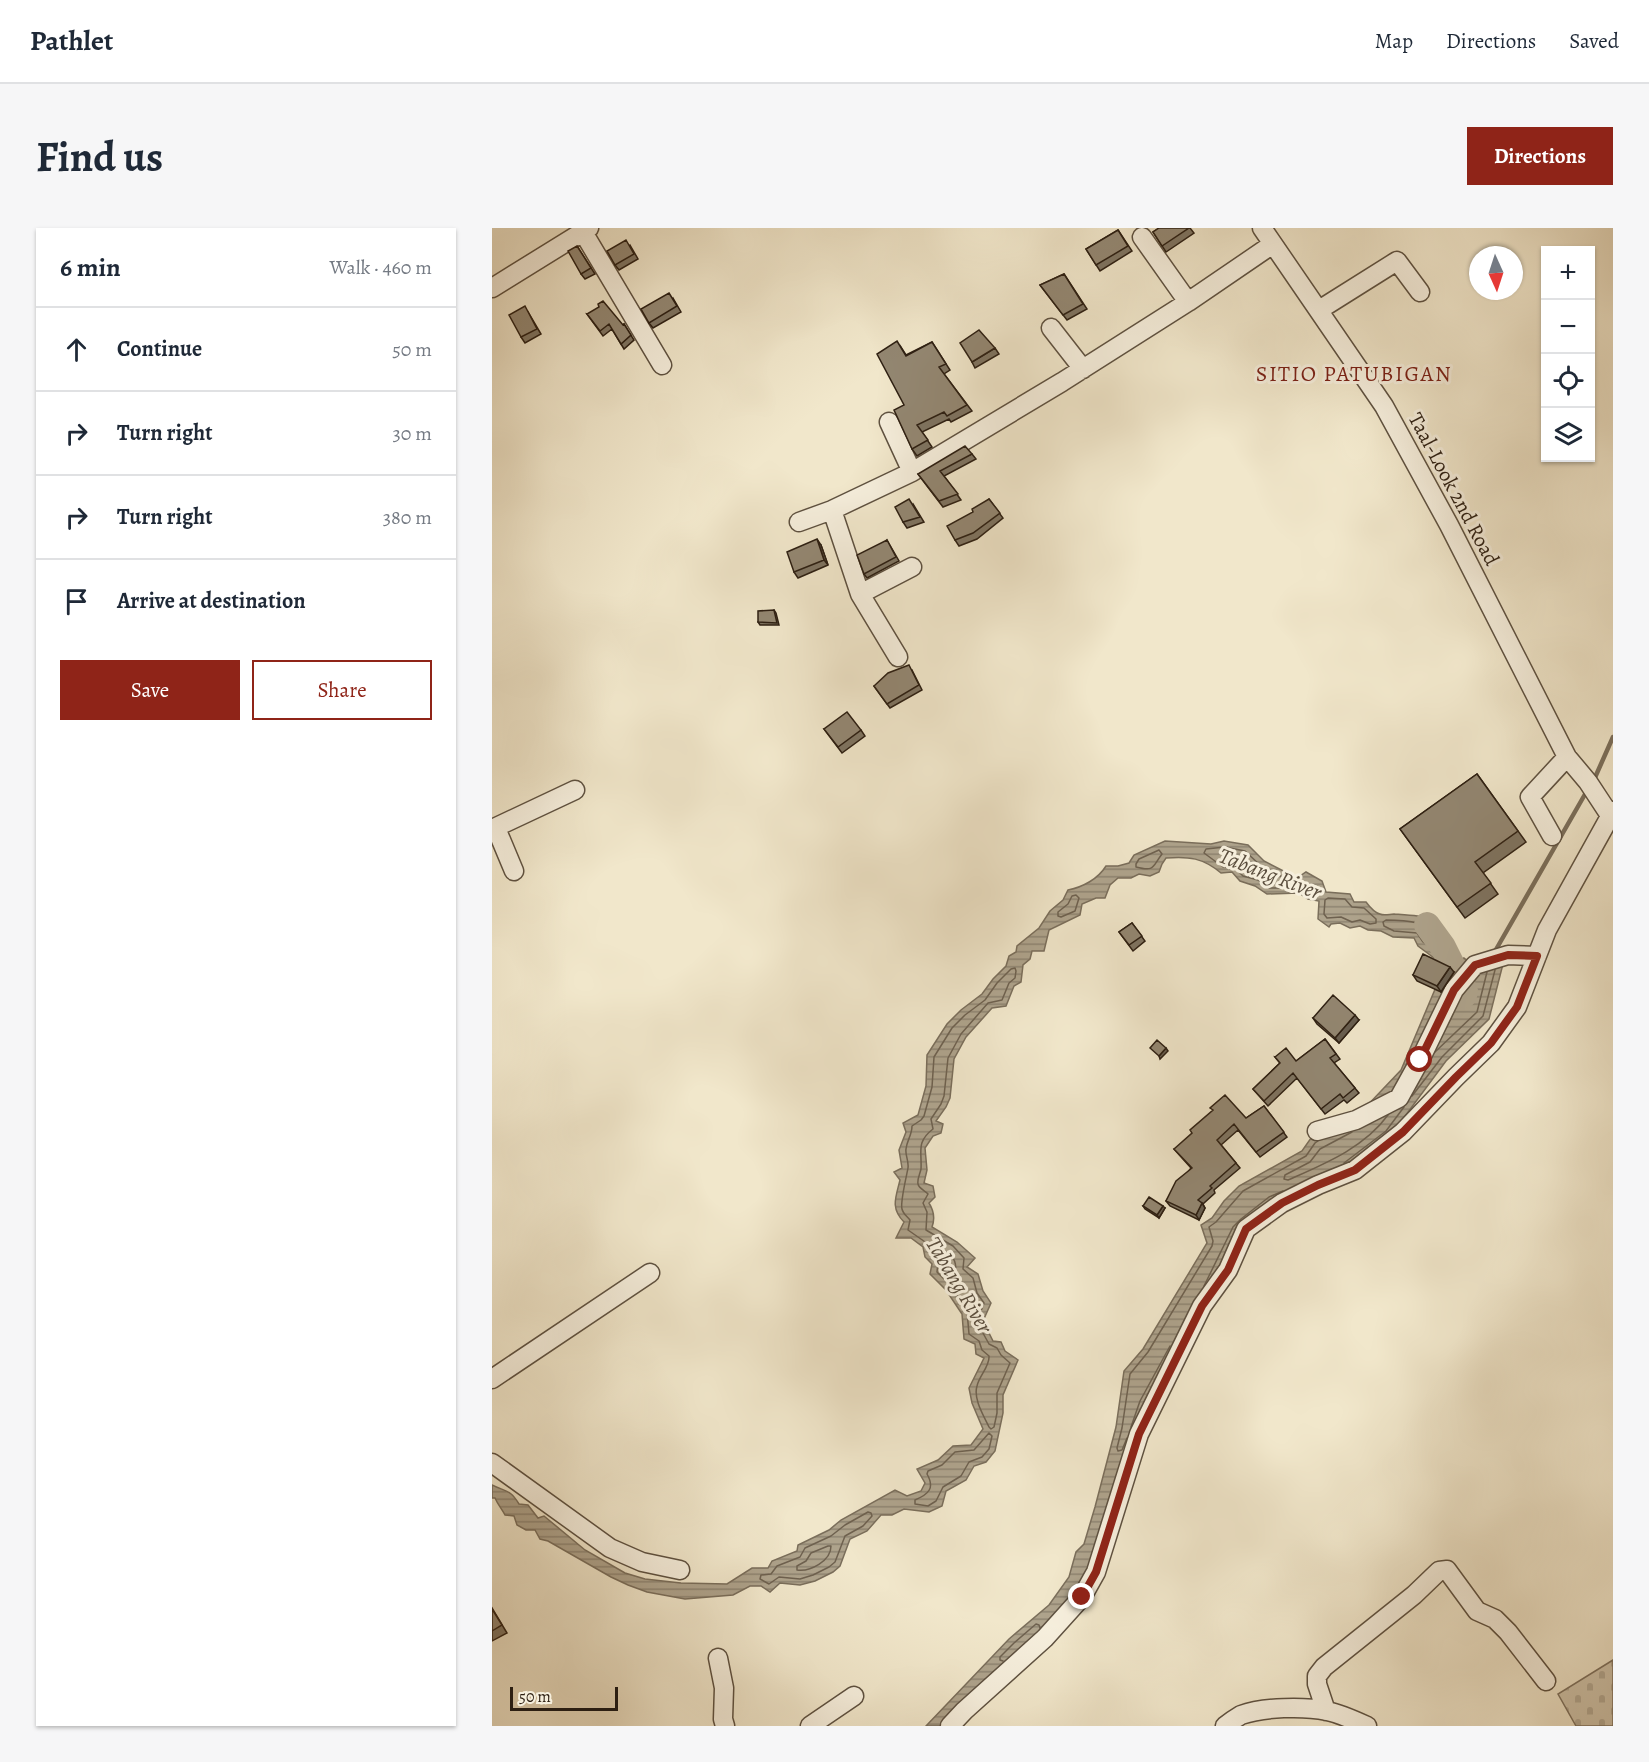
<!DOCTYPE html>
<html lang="en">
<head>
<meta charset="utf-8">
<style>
  :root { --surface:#fff; --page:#f6f6f7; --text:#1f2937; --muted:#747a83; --line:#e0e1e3; --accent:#8f2418 }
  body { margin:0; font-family:Alegreya,serif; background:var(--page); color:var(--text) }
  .controls { position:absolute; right:18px; top:18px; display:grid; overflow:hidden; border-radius:0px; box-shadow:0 2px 4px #0004 }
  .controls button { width:54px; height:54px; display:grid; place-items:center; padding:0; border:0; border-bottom:2px solid var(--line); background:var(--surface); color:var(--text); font:30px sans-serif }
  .compass { position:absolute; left:977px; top:18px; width:54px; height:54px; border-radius:50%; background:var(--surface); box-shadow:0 2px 4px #0004; rotate:177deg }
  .scale { position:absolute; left:18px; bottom:15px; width:108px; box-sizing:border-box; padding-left:6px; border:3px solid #2d1f12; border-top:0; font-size:16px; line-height:21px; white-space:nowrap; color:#2d1f12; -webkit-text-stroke:4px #f6efdd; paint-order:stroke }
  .stop { position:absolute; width:18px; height:18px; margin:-14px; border:4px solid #8f2418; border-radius:50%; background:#fff }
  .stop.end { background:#8f2418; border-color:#fff; box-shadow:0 2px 6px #0008 }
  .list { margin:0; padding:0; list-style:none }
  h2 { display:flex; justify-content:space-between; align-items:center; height:78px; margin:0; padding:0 24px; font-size:26px }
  h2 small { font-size:20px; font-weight:400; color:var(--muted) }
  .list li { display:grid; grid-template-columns:39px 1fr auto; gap:18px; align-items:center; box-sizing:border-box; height:84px; padding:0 24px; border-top:2px solid var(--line) }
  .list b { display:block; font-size:22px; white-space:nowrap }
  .list em { font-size:20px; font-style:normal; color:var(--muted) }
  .actions { display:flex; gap:12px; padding:18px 24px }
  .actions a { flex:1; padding:14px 0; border:2px solid var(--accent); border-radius:0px; text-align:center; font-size:21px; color:var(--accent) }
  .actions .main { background:var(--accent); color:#fff }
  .icon { flex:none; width:33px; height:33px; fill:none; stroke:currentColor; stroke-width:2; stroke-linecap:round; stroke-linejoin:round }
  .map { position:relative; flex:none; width:1121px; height:1498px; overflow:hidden; border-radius:0px }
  header { display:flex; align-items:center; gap:36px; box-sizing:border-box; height:84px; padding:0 30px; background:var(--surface); border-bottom:2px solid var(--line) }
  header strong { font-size:28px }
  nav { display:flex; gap:33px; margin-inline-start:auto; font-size:21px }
  .intro { display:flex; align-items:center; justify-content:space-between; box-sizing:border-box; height:144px; padding:0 36px }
  h1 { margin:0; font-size:42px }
  .button { padding:15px 27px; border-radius:0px; background:var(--accent); color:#fff; font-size:21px; font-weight:700 }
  main { display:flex; gap:36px; padding:0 36px }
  aside { flex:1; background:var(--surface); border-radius:0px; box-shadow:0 2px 4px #0004 }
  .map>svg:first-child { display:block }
  .cemetery { fill:url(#cemetery-stones); stroke:#7e725f; stroke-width:1.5 }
  .water { fill:url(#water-rules); stroke:#7a6e5b; stroke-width:1.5 }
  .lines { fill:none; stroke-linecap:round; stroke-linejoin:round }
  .shore { stroke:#6e614f; stroke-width:1.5 }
  .stream { stroke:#7a6e5b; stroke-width:4.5 }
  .river { stroke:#aea38c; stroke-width:26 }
  .minor-casing { stroke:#5e5140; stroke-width:21 }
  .minor { stroke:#f6efdd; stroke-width:18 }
  .wall { fill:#7e7462; stroke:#2d1f12; stroke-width:1.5 }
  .shaded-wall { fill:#675e50; stroke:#2d1f12; stroke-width:1.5 }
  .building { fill:#938772; stroke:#2d1f12; stroke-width:1.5 }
  .route { stroke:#8f2418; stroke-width:8 }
  .labels { text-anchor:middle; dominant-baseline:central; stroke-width:6; stroke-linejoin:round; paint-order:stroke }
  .street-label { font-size:21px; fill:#2d1f12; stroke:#f6efdd }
  .neighbourhood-label { font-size:22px; letter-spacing:1.5px; fill:#7a1f14; stroke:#f6efdd }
  .water-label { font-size:22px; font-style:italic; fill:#5a4d3d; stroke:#f6efdd }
</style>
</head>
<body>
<header>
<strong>Pathlet</strong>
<nav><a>Map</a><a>Directions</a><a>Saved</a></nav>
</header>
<div class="intro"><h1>Find us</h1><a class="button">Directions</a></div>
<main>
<aside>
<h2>6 min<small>Walk · 460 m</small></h2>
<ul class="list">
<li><svg class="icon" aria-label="ahead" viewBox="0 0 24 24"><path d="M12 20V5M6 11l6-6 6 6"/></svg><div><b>Continue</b></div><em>50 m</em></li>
<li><svg class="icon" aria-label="right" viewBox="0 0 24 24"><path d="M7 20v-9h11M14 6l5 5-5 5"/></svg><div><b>Turn right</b></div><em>30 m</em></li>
<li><svg class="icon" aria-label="right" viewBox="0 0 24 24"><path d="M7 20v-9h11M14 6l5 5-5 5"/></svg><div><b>Turn right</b></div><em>380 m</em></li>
<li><svg class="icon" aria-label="arrive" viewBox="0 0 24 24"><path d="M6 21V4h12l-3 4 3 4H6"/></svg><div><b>Arrive at destination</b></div></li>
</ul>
<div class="actions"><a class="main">Save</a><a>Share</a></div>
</aside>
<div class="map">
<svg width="1121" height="1498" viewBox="0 0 1121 1498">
  <defs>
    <pattern id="cemetery-stones" width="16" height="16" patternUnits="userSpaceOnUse" patternTransform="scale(1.5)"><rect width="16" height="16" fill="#d0c5ac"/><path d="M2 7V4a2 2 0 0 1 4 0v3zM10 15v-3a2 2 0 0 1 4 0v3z" fill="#b3a993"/></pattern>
    <pattern id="water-rules" width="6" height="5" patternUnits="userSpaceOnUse" patternTransform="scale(1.5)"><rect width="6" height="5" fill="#aea38c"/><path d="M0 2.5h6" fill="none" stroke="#8e8471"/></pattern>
  </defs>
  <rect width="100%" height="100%" fill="#f1e7cb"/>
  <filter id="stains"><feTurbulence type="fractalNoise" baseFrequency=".00333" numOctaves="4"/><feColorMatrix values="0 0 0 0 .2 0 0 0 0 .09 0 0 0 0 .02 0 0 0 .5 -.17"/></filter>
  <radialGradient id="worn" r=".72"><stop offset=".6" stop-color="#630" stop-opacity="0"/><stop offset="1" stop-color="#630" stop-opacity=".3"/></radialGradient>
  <!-- cemetery -->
  <path class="cemetery" d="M1121,1432V1498H1084L1066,1466Z"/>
  <!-- water -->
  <path class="water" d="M673,613L719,616L732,613L756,617L772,633L805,650L814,644L830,653L834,664L858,666L862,674H874C877,678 883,685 888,686C892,688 898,686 902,686C930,688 957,688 959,722L942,730L926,718L922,710L901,709L889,703L876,702L868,698L858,700L848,695L839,696L837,699L826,691L827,673L816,671L807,665L775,666L763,658L748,653L740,644L729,645C711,630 697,628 674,630L670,636L667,644L658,648L647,646L639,650H626L618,657L613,670H604L590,676L588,687L557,702L552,723H540L538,731L531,737L529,754L522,758L514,778L500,780L474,809L462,831L458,870L454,879L444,893L451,896L449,905L441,908L433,920L435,942L432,955L441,958L443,969L437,975C442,983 443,991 440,999L465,1014L483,1030L475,1039L486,1046L491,1063L499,1075L491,1093L501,1113L509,1114L513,1123L526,1132L511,1167V1185L503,1223L494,1234L482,1238L474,1252L454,1263L450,1278L437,1284L412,1281L400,1287H389L375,1303L358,1311L348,1338L341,1344L323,1353L308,1357L288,1355L278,1364L269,1358H258L241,1367L193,1371L155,1364L136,1357L119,1349L56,1313L48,1311L43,1302H34L25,1297L22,1288L13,1287C10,1281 6,1277 3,1270H0V1257C14,1264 18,1261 27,1276L36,1277L46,1290L52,1288L93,1322L133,1345L153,1351L189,1355L235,1356L260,1340H276L280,1333L305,1323L306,1317L337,1302L349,1292L403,1262L415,1268L429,1263L433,1255L425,1241L446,1232L461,1218L479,1217L491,1201L480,1175L477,1160L492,1130L484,1126L483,1116L472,1111L470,1086L454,1062L438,1046L440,1036L433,1029L431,1019L419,1010H404L412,994C398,980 404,969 408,952L402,944L410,940L407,922L414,904L411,895L426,887L434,858L435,827L455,796L469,782L490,766L501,751L514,738L517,728L524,724L525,718L547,700L558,683L571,672L576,662C591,659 606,651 614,638H626L637,635L642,627Z
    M972,730L976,733L1012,732L997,791L954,833L899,907L856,940L753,995L620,1285L584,1371L453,1498H434L517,1411L557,1377L577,1349L584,1324L592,1316L603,1279L624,1199L632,1143L651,1121L715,1015L709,997L720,990L732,973L747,958L810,923L819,910L838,901L871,882L909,842L952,740Z"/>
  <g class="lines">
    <!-- shore -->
    <path class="shore" d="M733,619L753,623L769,638L800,654L801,658L797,660H777L766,652L751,648L742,639H731L712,625L714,621Z
      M667,622L670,626C660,639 663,644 644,639V636L647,631Z
      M584,667L587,670L583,683L569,689L566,688V684L576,676L580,668Z
      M836,670L853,671L860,679L872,680L884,691V695L878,696L868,692L860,694L849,689L835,690L832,686L833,672Z
      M894,692C912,692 934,694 948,705L952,718L942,722L931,714L925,705L902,703L892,698L891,694Z
      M523,740L524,743L523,750L517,755L510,772L496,775L469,806L456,830L452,868L449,876L439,891L441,901C424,914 430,923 429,941C428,946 425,951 426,956C427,961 434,963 436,966L431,975L435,984L434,1002L461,1018L472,1030L471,1041L481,1050L485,1065L492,1075L486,1091V1096L497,1116L505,1120L509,1127L518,1135L505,1165V1185L502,1199L499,1201L497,1199C492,1188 481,1171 485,1158C487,1148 498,1138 497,1128L490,1122L487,1113L477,1106L475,1083L459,1058L445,1044L446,1034L438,1026L436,1016L416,1002L418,992C415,988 411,986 410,981C408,974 415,946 416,940C417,933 413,927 414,921C415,912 420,907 420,898L429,892L432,888L440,859L442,829L460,800L473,787L493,772L505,755L519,741Z
      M943,824L985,784L995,744
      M920,868L950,829L991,788L1003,742
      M860,904L828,921L818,934L793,947L792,951L796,952C832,936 872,920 896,887
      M852,935L894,903L912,879
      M452,1023C463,1026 466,1039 462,1048H459L453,1041V1034L450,1026Z
      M712,1058L741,999L749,991L777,969L791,963
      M639,1199L648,1173L678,1118
      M497,1205L500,1208L497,1221L490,1229L477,1234L469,1248L451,1259L444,1273L436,1278L423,1276V1272C437,1266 443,1260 435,1246L436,1243L450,1237L463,1224L482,1222Z
      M635,1210L630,1222L626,1223L625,1220L630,1200L638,1146L656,1124L720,1018L721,1013L717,999L724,994L751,963L814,928L823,915L826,913
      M376,1284L379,1285L380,1288L371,1298L353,1308L343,1334L337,1339L321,1347L308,1351L287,1349L277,1356L268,1351L269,1347L279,1346L285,1338L308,1329L313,1320L339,1308L353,1297Z
      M336,1318H339C339,1333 318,1344 305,1342V1338L314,1333L319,1325Z
      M511,1433L508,1432V1429L522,1415L544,1396L547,1397L548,1400"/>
    <!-- stream -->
    <path class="stream" d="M1101,554L1121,509
      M1002,725L1096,561"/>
    <!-- river -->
    <path class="river" d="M935,697L951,719L973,763L972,767"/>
    <defs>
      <path id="minor" d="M770,0L892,178L957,297L1075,529L1096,554L1121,592
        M91,4L170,137
        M650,9L696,74
        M0,60L97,0
        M827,82L905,33L928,64
        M559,100L591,141
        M397,194L420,244
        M340,282L368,366L406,429
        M307,294L340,282L420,244L570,154L696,74L781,16
        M368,366L420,339
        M4,600L22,643
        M0,601L83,562
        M1060,608L1038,569L1075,529
        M825,903L864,892L907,870L928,832L962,762L983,737L1016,727L1045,728
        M0,1151L158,1045
        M0,1235L118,1320L150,1334L188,1342
        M226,1430L232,1460L231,1491L233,1498
        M834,1483L825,1456V1448L832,1439L922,1367L947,1343L955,1342L985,1383L1003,1391L1016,1404L1054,1453
        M318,1498L362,1468
        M458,1498L472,1483L553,1410L590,1369L604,1344L647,1206L710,1078L736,1042L754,1001L790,975L826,957L863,942L911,904L964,849L999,815L1025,779L1055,702L1121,583
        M733,1498C738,1494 744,1490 749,1487C771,1479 812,1478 835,1483C849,1486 862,1492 875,1498"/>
    </defs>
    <!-- minor casing -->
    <use href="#minor" class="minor-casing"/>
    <!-- minor -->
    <use href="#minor" class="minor"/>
  </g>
  <!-- wall -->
  <path class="wall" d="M667,0H698L702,5L674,24L661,4Z
    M626,2L640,23L608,43L594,21Z
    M138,17L146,31L127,42L123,37Z
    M85,18L103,46L93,51L89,46Z
    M572,46L595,81L575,92L548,57Z
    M181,70L189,84L161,100L157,95Z
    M36,84L49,106L33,115L29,109Z
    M95,86L131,97L132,96L142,112L132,121L120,101L111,108Z
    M440,114L458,142L452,146L480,183L459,194L457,191L430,204L440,219L425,228L420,221L412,177L409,119L414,127Z
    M503,120L507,126L483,140L480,134Z
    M480,226L484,231L452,248L469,272L451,279L426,246Z
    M497,271L511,290L485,311L467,318L463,312L481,284Z
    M421,276L432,294L415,300L411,294Z
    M395,312L407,333L375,350L372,346Z
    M329,317L336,337L306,350L302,344Z
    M282,382L284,385L287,397H268L266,394Z
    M420,442L430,462L398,480L382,458Z
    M332,501L369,502L373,508L350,525Z
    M985,546L1034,614L991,645L1006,666L973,690L908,601Z
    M640,695L653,713L641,723L627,704Z
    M962,744L949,764L925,753L921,747Z
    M821,790L867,792L847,815L825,796Z
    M833,811L848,831L842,835L867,865L855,875L852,872L833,886L805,850L776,878L761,861L788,835L783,829L804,833Z
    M772,878L795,909L768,929L746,902L729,917L748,940L722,962L723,965L711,976L713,980L707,992L678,978L674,973L699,940L682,921L754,890Z
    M651,978L673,980L667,990L653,981Z
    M0,1380L15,1405L0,1413Z"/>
  <!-- shaded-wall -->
  <path class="shaded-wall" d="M325,311L329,317L336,337L332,332Z
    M958,739L962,744L949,764L945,758Z
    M863,787L867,792L847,815L843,810Z
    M674,820L676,823L668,831L667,828Z
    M710,975L713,980L707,992L704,987Z
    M671,978L673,980L667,990L665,987Z"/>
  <!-- building -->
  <path class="building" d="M667,0H697L670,18L661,4Z
    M626,2L636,18L604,37L594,21Z
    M134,12L142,26L123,37L115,23Z
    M85,18L99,40L89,46L76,23Z
    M572,46L591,76L571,87L548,57Z
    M177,65L185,78L157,95L149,81Z
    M111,73L131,97L132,96L139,107L129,116L117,96L108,103L95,86L107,79L106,76Z
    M33,78L45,101L29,109L17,87Z
    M487,102L503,120L480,134L468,115Z
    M405,113L414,128L440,114L454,136L447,139L475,177L455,188L452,184L425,197L436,212L420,221L402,182L412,177L385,126Z
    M473,218L480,226L448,243L466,266L447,273L426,246Z
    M417,271L428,289L411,294L403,279Z
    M497,271L508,285L481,305L463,312L455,298L481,284L480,281Z
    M325,311L332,332L302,344L295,324Z
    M395,312L404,329L372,346L365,327Z
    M282,382L285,395L266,394V383Z
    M417,437L427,457L395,476L382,458L396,445Z
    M355,484L369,502L346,519L332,501Z
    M985,546L1026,603L983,634L999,655L965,679L908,601Z
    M640,695L650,708L637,717L627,704Z
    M931,726L958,739L945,758L921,747Z
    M841,767L863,787L843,810L821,790Z
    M833,811L844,826L838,830L863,860L851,870L848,866L829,881L801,845L772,873L761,861L788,835L783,829L794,820L804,833Z
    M665,812L674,820L667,828L658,820Z
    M733,867L754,890L772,878L792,904L764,924L742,896L725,912L744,935L718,958L720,960L706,972L710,975L704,987L674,973L684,953L700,940L682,921L700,905L698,902L721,882L718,880Z
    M657,969L671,978L665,987L651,978Z
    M0,1381L10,1397L0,1403Z"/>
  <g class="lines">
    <!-- route -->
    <path class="route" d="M590,1369L604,1344L647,1206L710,1078L736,1042L754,1001L790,975L826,957L863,942L911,904L964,849L999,815L1025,779L1045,728L1016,727L983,737L962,762L928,832"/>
  </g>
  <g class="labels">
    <!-- street labels -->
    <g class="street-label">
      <text transform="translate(962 261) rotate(62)">Taal-Look 2nd Road</text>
    </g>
    <!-- neighbourhood labels -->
    <g class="neighbourhood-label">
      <text x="862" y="146">SITIO PATUBIGAN</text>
    </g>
    <!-- water labels -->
    <g class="water-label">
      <text transform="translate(778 646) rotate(21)">Tabang River</text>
      <text transform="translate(467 1057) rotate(59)">Tabang River</text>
    </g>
  </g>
  <rect width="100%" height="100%" filter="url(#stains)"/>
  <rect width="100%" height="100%" fill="url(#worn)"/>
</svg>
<div class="controls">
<button>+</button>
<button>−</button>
<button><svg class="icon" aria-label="locate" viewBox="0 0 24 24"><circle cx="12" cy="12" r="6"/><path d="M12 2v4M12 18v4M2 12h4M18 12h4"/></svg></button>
<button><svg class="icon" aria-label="layers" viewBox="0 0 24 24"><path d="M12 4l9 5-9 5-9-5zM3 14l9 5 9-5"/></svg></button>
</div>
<svg class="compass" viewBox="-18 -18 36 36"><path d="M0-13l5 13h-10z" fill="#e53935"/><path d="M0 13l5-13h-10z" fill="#747a83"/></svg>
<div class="scale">50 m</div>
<div class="stop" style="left:928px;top:832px"></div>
<div class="stop end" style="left:590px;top:1369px"></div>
</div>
</main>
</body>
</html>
